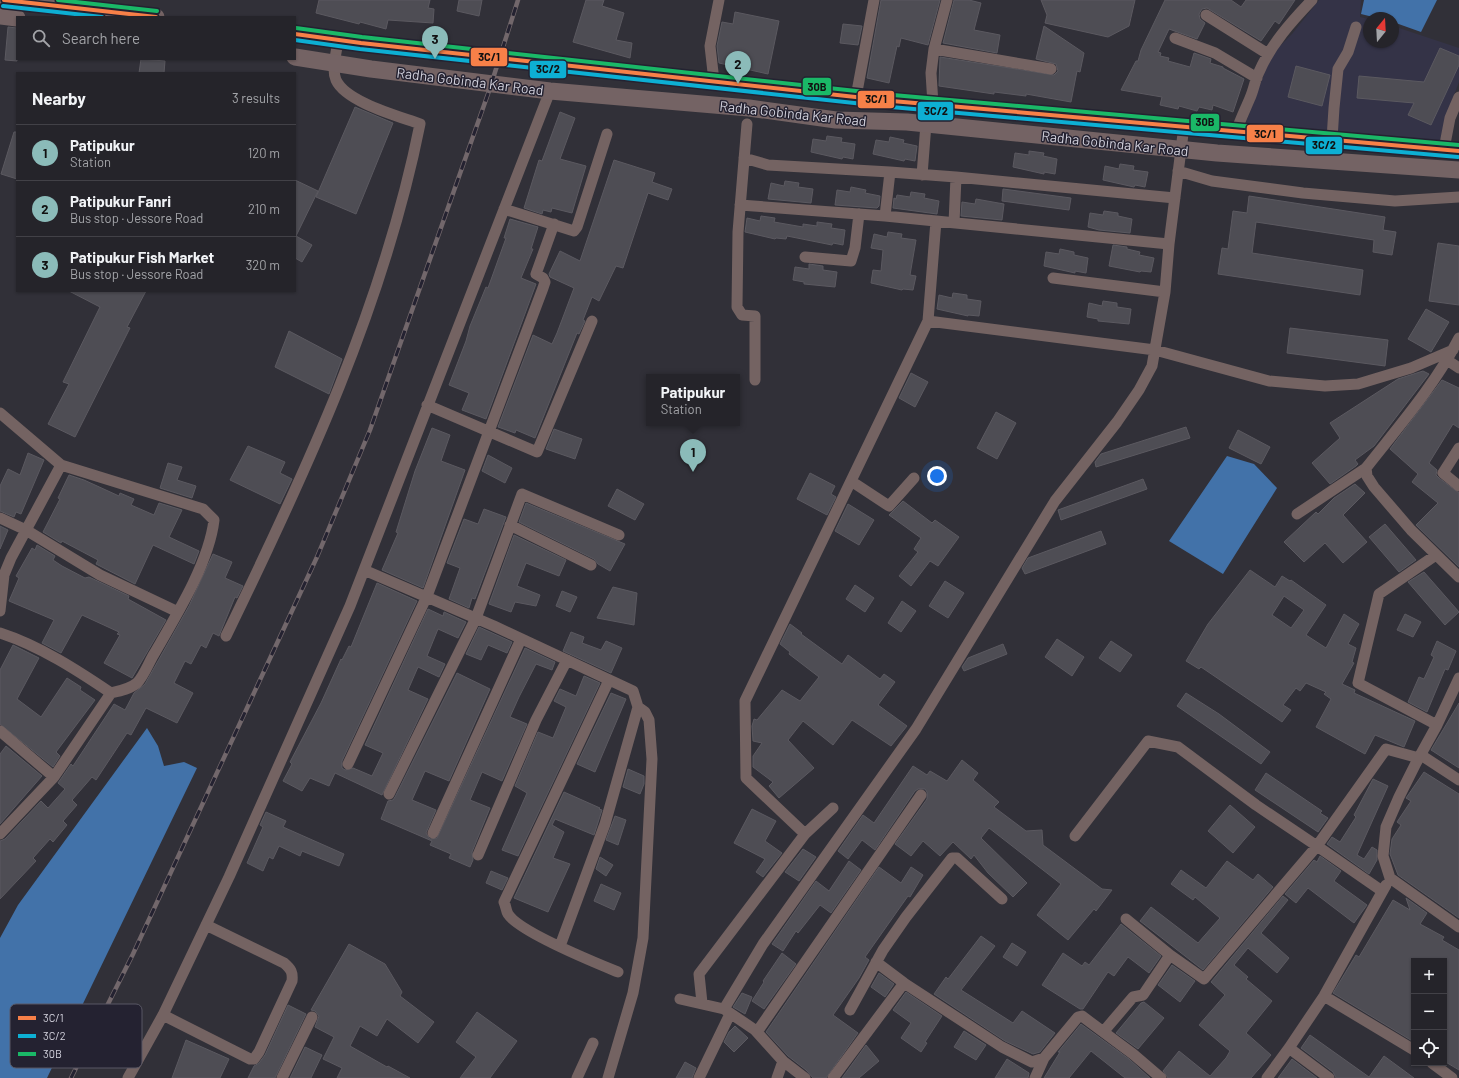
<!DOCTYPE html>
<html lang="en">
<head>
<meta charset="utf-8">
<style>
  :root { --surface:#25242a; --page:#2d2c32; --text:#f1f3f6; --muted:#a3a4a8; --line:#424147; --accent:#8bbbb9 }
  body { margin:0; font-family:Barlow,sans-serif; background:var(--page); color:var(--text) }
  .controls { position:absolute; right:12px; bottom:12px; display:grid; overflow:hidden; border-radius:0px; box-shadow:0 1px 3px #0004 }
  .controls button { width:36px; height:36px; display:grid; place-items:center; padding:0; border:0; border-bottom:1px solid var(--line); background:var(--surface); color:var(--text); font:20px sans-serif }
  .compass { position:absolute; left:1363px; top:12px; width:36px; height:36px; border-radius:50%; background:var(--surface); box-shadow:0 1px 3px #0004; rotate:18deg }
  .you { position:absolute; left:937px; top:476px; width:14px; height:14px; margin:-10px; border:3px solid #fff; border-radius:50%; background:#1a73e8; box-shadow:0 0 0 6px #1a73e833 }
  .badge { display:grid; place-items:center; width:26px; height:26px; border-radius:50%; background:var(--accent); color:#111; font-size:13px; font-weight:700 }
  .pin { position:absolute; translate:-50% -33px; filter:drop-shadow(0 1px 2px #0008) }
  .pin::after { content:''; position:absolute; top:21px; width:14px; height:12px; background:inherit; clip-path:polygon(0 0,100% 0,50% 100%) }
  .popup { position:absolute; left:646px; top:374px; width:94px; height:52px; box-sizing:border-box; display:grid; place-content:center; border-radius:0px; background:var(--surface); filter:drop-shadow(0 1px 3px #0005); font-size:13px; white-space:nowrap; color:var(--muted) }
  .popup b { font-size:15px; color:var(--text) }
  .popup::after { content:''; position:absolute; left:50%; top:100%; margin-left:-8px; border:8px solid transparent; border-top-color:var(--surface) }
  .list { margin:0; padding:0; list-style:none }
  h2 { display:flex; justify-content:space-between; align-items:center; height:52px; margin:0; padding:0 16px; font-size:17px }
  h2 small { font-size:13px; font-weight:400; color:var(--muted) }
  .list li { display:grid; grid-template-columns:26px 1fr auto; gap:12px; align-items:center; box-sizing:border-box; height:56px; padding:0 16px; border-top:1px solid var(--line) }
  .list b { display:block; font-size:15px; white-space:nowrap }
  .list p { margin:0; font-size:13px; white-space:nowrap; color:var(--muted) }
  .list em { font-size:13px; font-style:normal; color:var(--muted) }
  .icon { flex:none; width:22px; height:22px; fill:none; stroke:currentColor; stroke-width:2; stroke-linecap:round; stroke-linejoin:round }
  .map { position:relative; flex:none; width:1459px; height:1078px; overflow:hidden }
  .search { position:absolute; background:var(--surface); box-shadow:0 1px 3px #0004; left:16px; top:16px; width:280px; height:44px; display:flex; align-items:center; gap:10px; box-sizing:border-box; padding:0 14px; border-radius:0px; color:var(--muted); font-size:15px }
  .panel { position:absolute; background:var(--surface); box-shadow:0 1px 3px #0004; left:16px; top:72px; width:280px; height:220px; border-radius:0px }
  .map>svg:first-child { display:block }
  .built { fill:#343347 }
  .water { fill:#4272a9 }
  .building { fill:#4e4d54; stroke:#5b5960; fill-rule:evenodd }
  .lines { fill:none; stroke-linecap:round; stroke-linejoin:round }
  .street { stroke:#746362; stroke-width:11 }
  .primary { stroke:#746364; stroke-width:17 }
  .rail-casing { stroke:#72676b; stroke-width:4.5 }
  .rail { stroke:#242231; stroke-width:3; stroke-dasharray:9; stroke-linecap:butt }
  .bus-1-casing { stroke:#242231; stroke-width:7 }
  .bus-2-casing { stroke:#242231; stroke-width:7 }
  .bus-3-casing { stroke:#242231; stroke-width:7 }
  .bus-1 { stroke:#f78048; stroke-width:4 }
  .bus-2 { stroke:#0dafd3; stroke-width:4 }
  .bus-3 { stroke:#1ab867; stroke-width:4 }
  .labels { text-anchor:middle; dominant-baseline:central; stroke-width:3; stroke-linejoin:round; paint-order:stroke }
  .street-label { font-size:14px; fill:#d2d1dc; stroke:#242231 }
  .key { fill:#242231; stroke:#585764; stroke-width:1 }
  .key-label { font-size:11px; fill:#d2d1dc }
  .line-badge { stroke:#242231; stroke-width:1.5 }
  .pale-badge-label { font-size:11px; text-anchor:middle; font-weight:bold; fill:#111 }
</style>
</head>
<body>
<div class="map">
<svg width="1459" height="1078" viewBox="0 0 1459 1078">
  <rect width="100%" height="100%" fill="#313038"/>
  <!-- built -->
  <path class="built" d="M1319,0H1361L1360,17L1369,19V42H1393V26L1459,48V82L1446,116L1439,144L1245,125L1271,55L1292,34Z"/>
  <!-- water -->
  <path class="water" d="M1364,0H1437L1421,32L1393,22V18H1377L1361,14Z
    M1227,456L1254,464L1277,488L1223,574L1169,541Z
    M147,728L158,746L164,766L184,762L197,768L47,1078H0V938L18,905Z"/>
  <!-- building -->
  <path class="building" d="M319,0H430L428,8L434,9L433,23L388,20L386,29L360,22L359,24L316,13Z
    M459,0H482L479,16L457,11Z
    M586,0H604L602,6L624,13L616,40L632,43L630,58L573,42Z
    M881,0H940L928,45L901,38L899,47L897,46L889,83L867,78Z
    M954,0H969L981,3L974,30L1000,35L997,53L943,43Z
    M1041,0H1135L1129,26L1108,37L1045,23L1047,15Z
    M1165,0H1231L1241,7L1246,0H1295L1279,24L1275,21L1261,41L1207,8L1202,9L1199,14L1200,19L1205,23L1197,39L1169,29L1158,52L1161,53L1160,56L1169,58L1168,61L1190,67L1194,53L1211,59L1210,63L1223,67V68L1244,79L1233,112L1213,105L1212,110L1199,107L1197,111L1179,106L1178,109L1160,105L1162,97L1121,90L1136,61H1138L1141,50Z
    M735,12L779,21L768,74L719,63L717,46L722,22L733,24Z
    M843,24L862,26L858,45L840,43Z
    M1044,26L1084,53L1080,72L1077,71L1071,102L1026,94V96L994,92V94L939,86L940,57L1054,75L1058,71L1056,64L1036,59Z
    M8,27L17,28V61L5,60Z
    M1440,48L1459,56V65L1431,125L1408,115L1414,103L1357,98L1359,76L1424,82Z
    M141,59L165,61L164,73H139Z
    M1296,66L1330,75L1322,106L1288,97Z
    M355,107L393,123L356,214L316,197Z
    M560,112L575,118L560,159L586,166L572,213L552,208L551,212L543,210L542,214L524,208L539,160L542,161Z
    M14,132H17V179L1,174Z
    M827,136L842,138L841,142L855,144L853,159L843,157L842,159L811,152L813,139L826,141Z
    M890,137L904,140L903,143L917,146L915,161L905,159L904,161L873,154L876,140L889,142Z
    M1029,151L1044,153L1043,156L1057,159L1055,174L1044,172V174L1013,167L1015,153L1029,155Z
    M614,160L655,173L652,182L672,189L668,200L648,193L623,268L616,266L599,301L592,297L583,320L585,321L579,334L577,333L535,438L516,430L515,433L498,427L533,335L552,344L557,333L574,288L550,277L549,274L560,251L580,261Z
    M1120,164L1134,166L1133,170L1148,172L1145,187L1135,185L1134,187L1103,180L1105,166L1119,169Z
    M295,180L318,191L296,236L312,245L302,262L295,258Z
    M785,181L799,183L798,187L813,189L811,203L768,199L771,183L784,186Z
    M851,187L866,190L865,193L880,196L879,206L877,208L835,205L837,190L850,192Z
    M1003,189L1071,198L1069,210L1002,201Z
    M911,192L925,194L924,198L939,201L937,214L893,208L894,198L896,199L897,195L910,197Z
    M1249,196L1385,217L1383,230L1396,232L1392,255L1373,252L1374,240L1256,222L1252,253L1363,270L1360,295L1218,274L1222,248L1228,249L1233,211L1247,213Z
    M976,199L1004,204L1002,220L961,216L962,202L975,204Z
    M1104,211L1118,213V216L1132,219L1130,233L1099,230L1088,227L1090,213L1103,215Z
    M761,216L775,218L774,222L803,227V224L817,226V222L832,224L831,228L845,230L843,245L833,243L832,245L787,236L786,239L776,238L775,239L745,232L747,218L760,221Z
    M510,219L538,227L531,249H533L521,278L536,284L486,419L462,410L469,393L449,385L466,341L470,326L486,287L488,288L506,238H504Z
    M888,232L902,234L901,238L916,240L910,275L916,276L913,290L903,289L902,290L871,283L873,270L881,271L883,250L871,248L874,234L887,237Z
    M1438,243L1459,246V305L1429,301Z
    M1113,245L1127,247V249L1140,252L1139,255L1154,258L1151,272L1141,271L1140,272L1109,266Z
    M1060,249L1074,252V255L1088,258L1086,273L1075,271V273L1044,266L1046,252L1059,254Z
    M809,264L823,266V270L837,272L835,287L804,284V282L793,280L795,267L809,269Z
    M69,291H146L127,327L130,328L75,437L48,424L69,384L63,382L100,307Z
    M953,293L967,295V299L981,301L979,316L968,315V316L937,309L939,295L952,298Z
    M1103,301L1117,303V307L1131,309L1129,324L1098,321V319L1087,317L1089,303L1102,306Z
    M1426,309L1449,322L1431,352L1408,339Z
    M1290,328L1388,340L1385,366L1287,353Z
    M289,331L342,359L329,394L275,367Z
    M1423,371L1429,374L1374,446L1355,460L1358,464L1356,466L1330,484L1312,463L1340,438L1330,423L1398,379Z
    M911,373L928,382L915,407L899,398Z
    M1442,380L1459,388V428L1453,424L1429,463L1437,470L1436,475L1439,478L1459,493V567L1416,525L1438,503L1412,482L1418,474L1390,449Z
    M996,412L1016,423L997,459L977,448Z
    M1186,427L1190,438L1096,467L1095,462L1101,454Z
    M432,428L450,435L441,461L465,470L423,588L382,570L398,533L396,532L415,471Z
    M554,429L582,439L575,459L546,449Z
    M1238,430L1270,447L1261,464L1229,448Z
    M248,446L285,462L280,473L292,479L280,504L230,480Z
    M28,453L44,460L21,514L16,512L14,517L0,511V486L8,469L20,475Z
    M488,455L512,468L505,483L482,471Z
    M168,463L182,467L177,480L196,486L192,498L160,488Z
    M810,473L835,486L831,494L836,497L827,515L797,499Z
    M69,475L84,480L119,496L120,493L134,499L131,505L154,515L159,503L182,510L169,537L199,551L194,564L153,545L135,584L96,564L98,560L62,541L61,543L43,532L60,499L58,498Z
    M1143,479L1147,489L1061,520L1058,510Z
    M1355,484L1365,493L1343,515L1367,542L1343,563L1325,543L1304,562L1284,542L1316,512L1318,514L1334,498Z
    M617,489L644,504L635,520L608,506Z
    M903,501L932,523L935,520L959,537L938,566L930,561L911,586L899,576L918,552L914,549L921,538L889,515Z
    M526,503L625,544L610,571L598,564L594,559L519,522Z
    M848,504L874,520L859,545L835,531Z
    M484,509L506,517L475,599L472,598L469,608L449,599L460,568L447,563L464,519L478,524Z
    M1385,524L1416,560L1399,572L1369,537Z
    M0,526L8,530L0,549Z
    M1101,531L1106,544L1025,574L1022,568L1028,558Z
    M514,535L566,560L559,576L526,563L517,586L540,595L536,606L515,602L511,612L489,604Z
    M37,545L55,556L53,560L62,566L85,578L89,577L129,596L128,599L166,620L132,678L104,663L120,635L117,634L119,632L82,615L61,653L42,643L54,620L9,601L19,578L16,576L32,548L35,550Z
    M213,554L232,562L225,578L243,586L237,598L235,597L219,636L213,633L206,648L201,645L191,664L185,661L174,683L193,693L177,723L146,708L131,735L127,733L96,780L92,777L72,800L77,805L63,821L67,825L53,842L50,839L33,858L36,861L0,899V841L5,839L41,801L48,808L65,789L58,783L71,764L73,766L114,704L125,710L134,693L145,684L189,606Z
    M1250,570L1275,587L1282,576L1290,581L1291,580L1326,605L1306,635L1326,648L1344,614L1359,624L1348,644L1356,648L1352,662L1354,663L1342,684L1355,690L1354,693L1415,721L1404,747L1375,735L1365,754L1316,727L1331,699L1324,694L1326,692L1306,683L1300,691L1296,688L1283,705L1291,710L1282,722L1201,667L1199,669L1186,661L1208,624ZM1284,596L1304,610L1291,628L1272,615Z
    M1424,572L1459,612L1445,625L1408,582Z
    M945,581L964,593L948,618L929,606Z
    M377,583L417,601L342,761V768L345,770L353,768L372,776L383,753L365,745L428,609L443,616L444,612L466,622L458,638L438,629L427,656L445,664L439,677L418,667L408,690L428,699L382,795L335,773L329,786L310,778L302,791L283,781L292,764L290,762L321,703L341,659L342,660L349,646L351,647Z
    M855,585L874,598L865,612L846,599Z
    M613,587L637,593L634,625L597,618Z
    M562,591L577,597L570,612L556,606Z
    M902,601L916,611L901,632L888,623Z
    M1405,614L1421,622L1413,637L1397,630Z
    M790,624L802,633L801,634L842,664L848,655L880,679L884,674L895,682L878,705L907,726L891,746L852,720L833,745L803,721L788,740L814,768L779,798L769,786L773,782L753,767V756L762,743L753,741L752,726L754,719L757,720L782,690L800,701L819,677L789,654L790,652L780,644Z
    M479,627L512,642L507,653L488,645L481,660L466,654Z
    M571,632L584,637L582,643L601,650L606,641L622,648L611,673L563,651Z
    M1057,639L1084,657L1072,676L1045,657Z
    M1111,641L1132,655L1120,672L1099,658Z
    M1437,641L1456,651L1448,670L1445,669L1427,712L1408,702L1419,677L1424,679L1434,657L1431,655Z
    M1003,644L1007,654L964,671L962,667L968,658Z
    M13,645L39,658L17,699L41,717L67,678L81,687L80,690L95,700L56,752L60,756L53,767L0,724V670Z
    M525,648L555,662L552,670L536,664L519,697L510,717L527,724L502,781L482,772L470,800L490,808L472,852L473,860L470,867L449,858L451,854L430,845L432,841L381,819L388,801L393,800L395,797L457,673L490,689L449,781L425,771L412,800L436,810L426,833L430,839L437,838Z
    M584,676L600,683L518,856L502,850L527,793L515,786L538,732L553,738L566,707L554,701L560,689L576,696Z
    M611,693L626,699L595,772L577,764Z
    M1186,693L1219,714L1270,752L1261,764L1177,706Z
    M1459,703V768L1431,750Z
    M6,746L42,776L0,824V754Z
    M962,760L978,773L973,780L999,802L994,807L1026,831L1042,830L1043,845L1102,889L1112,890L1096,911L1094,909L1068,940L1037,915L1061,884L989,828L981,838L1027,883L1013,897L988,873L974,855L971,859L953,842L940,856L923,841L911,856L895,844L927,799V792L925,789H918L915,791L875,850L862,840L848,859L838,851L863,815L874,823L913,766L927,775L930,771L947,781Z
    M628,769L644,776V784L640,794L623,787Z
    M1424,772L1459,794V918L1398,875L1390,854L1392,839L1401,825L1397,822L1411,801L1406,798Z
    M1266,773L1322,811L1320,813L1328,818L1318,832L1255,790Z
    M1373,779L1388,786L1357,855L1364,859L1372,847L1377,850V860L1369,874L1327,844L1332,837L1340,842L1356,817L1354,815Z
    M564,792L600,808L599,809L602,810L594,835L555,819L552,825L564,832L553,858L570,864L548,912L514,898Z
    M1230,805L1255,827L1233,853L1208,831Z
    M752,809L776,821L765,841L782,853L763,877L756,872L765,859L734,843Z
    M266,812L286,821L283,827L344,854L339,866L302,851L300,856L279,846L273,859L269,857L263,871L247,863L263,827L260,825Z
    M615,816L626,820L618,845L606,840Z
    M803,849L816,857L799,881L785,872Z
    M1320,856L1341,871L1334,881L1367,905L1354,923L1308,888L1296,903L1285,894L1314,860L1317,862Z
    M600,857L613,865L606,876L596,869Z
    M849,861L861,870L831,913L820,905L798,933L796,931L783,951L772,944L816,881L829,891Z
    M1227,861L1253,880L1258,874L1273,887L1203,970L1140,921L1151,907L1198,943L1220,918L1195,897L1193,900L1171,884L1181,870L1206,888Z
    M879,867L901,883L911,867L923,875L910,897L908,896L865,957L869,960L859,978L833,1015L858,1033L826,1078H813L806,1070L788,1056L766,1032Z
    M491,871L508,878L502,890L486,883Z
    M601,884L621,893L614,910L594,901Z
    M1283,896L1288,900L1261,933L1289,958L1277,973L1248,948L1234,965L1248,977L1246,979L1272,1001L1246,1033L1271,1055L1251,1078H1168L1163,1071L1179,1051L1210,1076L1226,1058L1230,1051L1199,1025L1225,995L1211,982Z
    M1406,898L1427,913L1420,924L1444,937L1442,940L1459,950V1070L1444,1061V961H1414V1042L1333,993L1356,955L1359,957L1393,900L1410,910Z
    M1121,924L1161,956L1149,973L1128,957L1114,976L1108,972L1083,1009H1080L1042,985L1063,953L1082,966L1085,962L1089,965Z
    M981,936L995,946L961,990L1013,1023L1022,1011L1055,1033L1040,1052L1033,1054L1005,1041L934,994L946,977L948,979Z
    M1012,943L1026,952L1017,966L1003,957Z
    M349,944L385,964L402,992L400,996L434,1022L418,1043L387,1019L377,1036L360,1026L350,1046L387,1067L388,1066L410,1078H337L342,1068L323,1059L334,1037L315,1027L319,1016L315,1011L311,1010Z
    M782,953L796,964L764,1009L752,1001L764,982L763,981Z
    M1172,965L1195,981L1180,1002L1158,985Z
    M879,973L894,984L885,997L871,987Z
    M906,992L942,1016L925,1042L927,1043L921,1052L901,1038L911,1023L893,1010Z
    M742,993L752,997L745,1014L733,1007Z
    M1144,1002L1164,1018L1138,1049L1116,1033L1141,1003Z
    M288,1005L306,1014L275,1078H248L254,1066L259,1063L265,1055Z
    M477,1012L517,1041L490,1078H460L476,1057L456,1042Z
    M1081,1024L1129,1059L1150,1078H1125L1091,1051L1069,1078H1044L1060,1052H1058Z
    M735,1026L748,1038L734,1052L724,1042L729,1032Z
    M964,1031L986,1045L976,1060L954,1047Z
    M1310,1035L1369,1077L1384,1056L1414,1078H1336L1333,1072L1301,1048Z
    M186,1040L229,1059L220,1078H172Z
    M866,1045L879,1061L859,1078H842Z
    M305,1047L322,1055L311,1078H290Z
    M1007,1059L1029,1073L1028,1078H995Z
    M1292,1059L1317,1078H1278Z
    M685,1062L696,1068L692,1078H676Z"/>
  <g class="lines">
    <!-- street -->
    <path class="street" d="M1206,15L1268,54
      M1175,38L1215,53L1257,78
      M934,49L1051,69
      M714,81L710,46L719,0
      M856,97L874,0
      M933,104L931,73L934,49L947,0
      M747,124L738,232L737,307L742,315L755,316V380
      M1236,132C1240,120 1245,110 1250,98C1254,89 1255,80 1259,72C1271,44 1292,21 1312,0
      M1332,139L1334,108L1338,69L1348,52L1356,27
      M1444,149L1450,118L1459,97
      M744,158L768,165L890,172
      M1178,171L1212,181L1303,193L1395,201L1459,197
      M922,175L926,124
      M956,177L1175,198
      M740,205L885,216L1169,244
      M504,209L574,231L577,227L607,134
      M885,216L890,172L956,177L954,223
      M805,257L851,261L855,248L859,214
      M1053,278L1165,292
      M928,321L1155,350L1269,381L1325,386L1358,384L1411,368L1453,350
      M1459,338C1435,385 1399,426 1366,468L1367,476L1374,487L1411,530L1459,577
      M1447,360L1459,368
      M427,405L537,452L592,321
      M0,413L61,465L203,509L214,520C209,563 176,616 154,654C149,662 144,676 137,683C130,689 120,691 111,693C77,670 40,646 0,633
      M1459,448L1443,473L1459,486
      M851,481L889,506L914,478
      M1297,514L1366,468
      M0,518L26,530L100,575L178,612
      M510,525L591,565
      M1436,555L1379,594L1358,683L1437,725
      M364,570L494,626L633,691L638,707L605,824L560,946
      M0,611L4,575L11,558L61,465
      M226,636C306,472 384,304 420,124C398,116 346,102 336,80C331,69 337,51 338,40
      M1459,678L1437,725L1416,763L1399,797L1386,827L1383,856L1390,878L1459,927
      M609,680L504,902C506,906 506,911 508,914C519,932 596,963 618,972
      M0,731L54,777
      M1421,755L1459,780
      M348,764L427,596L543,288L545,282L543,278L536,274L554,224
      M389,794L476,618L522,494L619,535
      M433,833L521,639
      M0,834L54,777L111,693
      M805,834L833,808
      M1075,836L1148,741L1178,747L1256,805L1317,846L1386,749L1419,758
      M478,855L536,720L567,660
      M1126,919L1170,955
      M876,962L904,983L1002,1047L1032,1062L1044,1058L1078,1017L1082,1016L1133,1054L1161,1078
      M1324,996L1414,1050
      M680,999L724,1009L755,1030L783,1061L805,1078
      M702,1003L699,974L805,834L746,778L745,701L928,321L936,221
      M724,1009L763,944L916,729L1055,501L1117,422L1139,390L1152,366L1165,292L1169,244L1184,126
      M850,1010L883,950L906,917L952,858H957L1002,899
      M163,1015L250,1059H254L259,1052L292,981C293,972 291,969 284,963L206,925
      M1104,1031L1133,997L1143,995L1170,955L1204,979L1317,846L1382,891
      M757,1032L921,795
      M1289,1048L1329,1078
      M1432,1063L1452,1078
      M128,1078L163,1015L229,877L350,606L550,91
      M282,1078L312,1017
      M577,1078L593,1043
      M608,1078L633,993L643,938L652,759L649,720L645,712L638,707
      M699,1078L730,1014
      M777,1078L783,1061
      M833,1078L904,983
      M1035,1078L1044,1058
      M1267,1078L1289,1048L1324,996L1386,885"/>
    <!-- primary -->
    <path class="primary" d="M4,0L156,17
      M0,16L17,18
      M295,34L361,43L892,101L1459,151
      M295,57L371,69L550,91L749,108L836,120L907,122L1217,153L1459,170"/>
    <defs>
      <path id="rail" d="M71,1078L133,954L317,557L370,430L489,91L518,0"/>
    </defs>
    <!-- rail casing -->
    <use href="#rail" class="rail-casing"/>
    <!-- rail -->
    <use href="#rail" class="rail"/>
    <defs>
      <path id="bus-1" d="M4,0L156,17
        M295,34L361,43L892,101L1459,151"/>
      <path id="bus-2" d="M3,6L102,17
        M295,40L360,49L891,107L1458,157"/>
      <path id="bus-3" d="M58,0L157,11
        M296,28L362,37L893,95L1459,145"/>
    </defs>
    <!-- bus-1 casing -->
    <use href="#bus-1" class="bus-1-casing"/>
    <!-- bus-2 casing -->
    <use href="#bus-2" class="bus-2-casing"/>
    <!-- bus-3 casing -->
    <use href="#bus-3" class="bus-3-casing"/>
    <!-- bus-1 -->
    <use href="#bus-1" class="bus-1"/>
    <!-- bus-2 -->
    <use href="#bus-2" class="bus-2"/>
    <!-- bus-3 -->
    <use href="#bus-3" class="bus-3"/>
  </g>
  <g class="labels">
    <!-- street labels -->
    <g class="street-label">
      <text transform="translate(470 81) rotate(7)">Radha Gobinda Kar Road</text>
      <text transform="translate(793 113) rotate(6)">Radha Gobinda Kar Road</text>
      <text transform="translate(1115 143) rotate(6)">Radha Gobinda Kar Road</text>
    </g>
  </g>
  <!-- legend -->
  <rect x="10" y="1004" width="132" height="64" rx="6" class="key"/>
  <rect x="18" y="1016" width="18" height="4" fill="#f78048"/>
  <rect x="18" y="1034" width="18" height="4" fill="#0dafd3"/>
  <rect x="18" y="1052" width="18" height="4" fill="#1ab867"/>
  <g class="key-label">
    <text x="43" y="1022">3C/1</text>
    <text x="43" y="1040">3C/2</text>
    <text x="43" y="1058">30B</text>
  </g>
  <g class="line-badge">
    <rect x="470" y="47" width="38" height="20" rx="4" fill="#f78048"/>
    <rect x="529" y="60" width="38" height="19" rx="4" fill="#0dafd3"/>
    <rect x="802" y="77" width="30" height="19" rx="4" fill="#1ab867"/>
    <rect x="857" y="90" width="38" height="19" rx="4" fill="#f78048"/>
    <rect x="917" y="101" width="37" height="20" rx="4" fill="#0dafd3"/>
    <rect x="1190" y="113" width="30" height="19" rx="4" fill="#1ab867"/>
    <rect x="1246" y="124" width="38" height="19" rx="4" fill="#f78048"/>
    <rect x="1305" y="136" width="38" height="19" rx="4" fill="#0dafd3"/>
  </g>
  <g class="pale-badge-label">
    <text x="489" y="61">3C/1</text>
    <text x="548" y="73">3C/2</text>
    <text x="817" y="91">30B</text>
    <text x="876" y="103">3C/1</text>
    <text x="936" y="115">3C/2</text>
    <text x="1205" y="126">30B</text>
    <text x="1265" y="138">3C/1</text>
    <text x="1324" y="149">3C/2</text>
  </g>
</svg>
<div class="controls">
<button>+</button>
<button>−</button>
<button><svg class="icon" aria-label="locate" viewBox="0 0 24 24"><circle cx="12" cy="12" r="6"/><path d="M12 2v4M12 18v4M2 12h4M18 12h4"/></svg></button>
</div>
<svg class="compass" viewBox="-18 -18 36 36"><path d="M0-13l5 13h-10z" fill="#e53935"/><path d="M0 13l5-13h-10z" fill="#a3a4a8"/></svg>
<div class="you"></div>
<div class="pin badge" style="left:693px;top:472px">1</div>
<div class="popup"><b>Patipukur</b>Station</div>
<div class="pin badge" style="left:738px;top:84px">2</div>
<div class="pin badge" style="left:435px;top:59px">3</div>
<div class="search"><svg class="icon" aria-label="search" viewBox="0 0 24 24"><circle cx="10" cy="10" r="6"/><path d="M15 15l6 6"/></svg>Search here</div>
<section class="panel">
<h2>Nearby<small>3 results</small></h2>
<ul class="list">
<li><span class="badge">1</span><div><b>Patipukur</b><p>Station</p></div><em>120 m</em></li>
<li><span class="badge">2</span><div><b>Patipukur Fanri</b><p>Bus stop · Jessore Road</p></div><em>210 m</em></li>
<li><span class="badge">3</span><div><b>Patipukur Fish Market</b><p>Bus stop · Jessore Road</p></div><em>320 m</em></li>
</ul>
</section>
</div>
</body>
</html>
